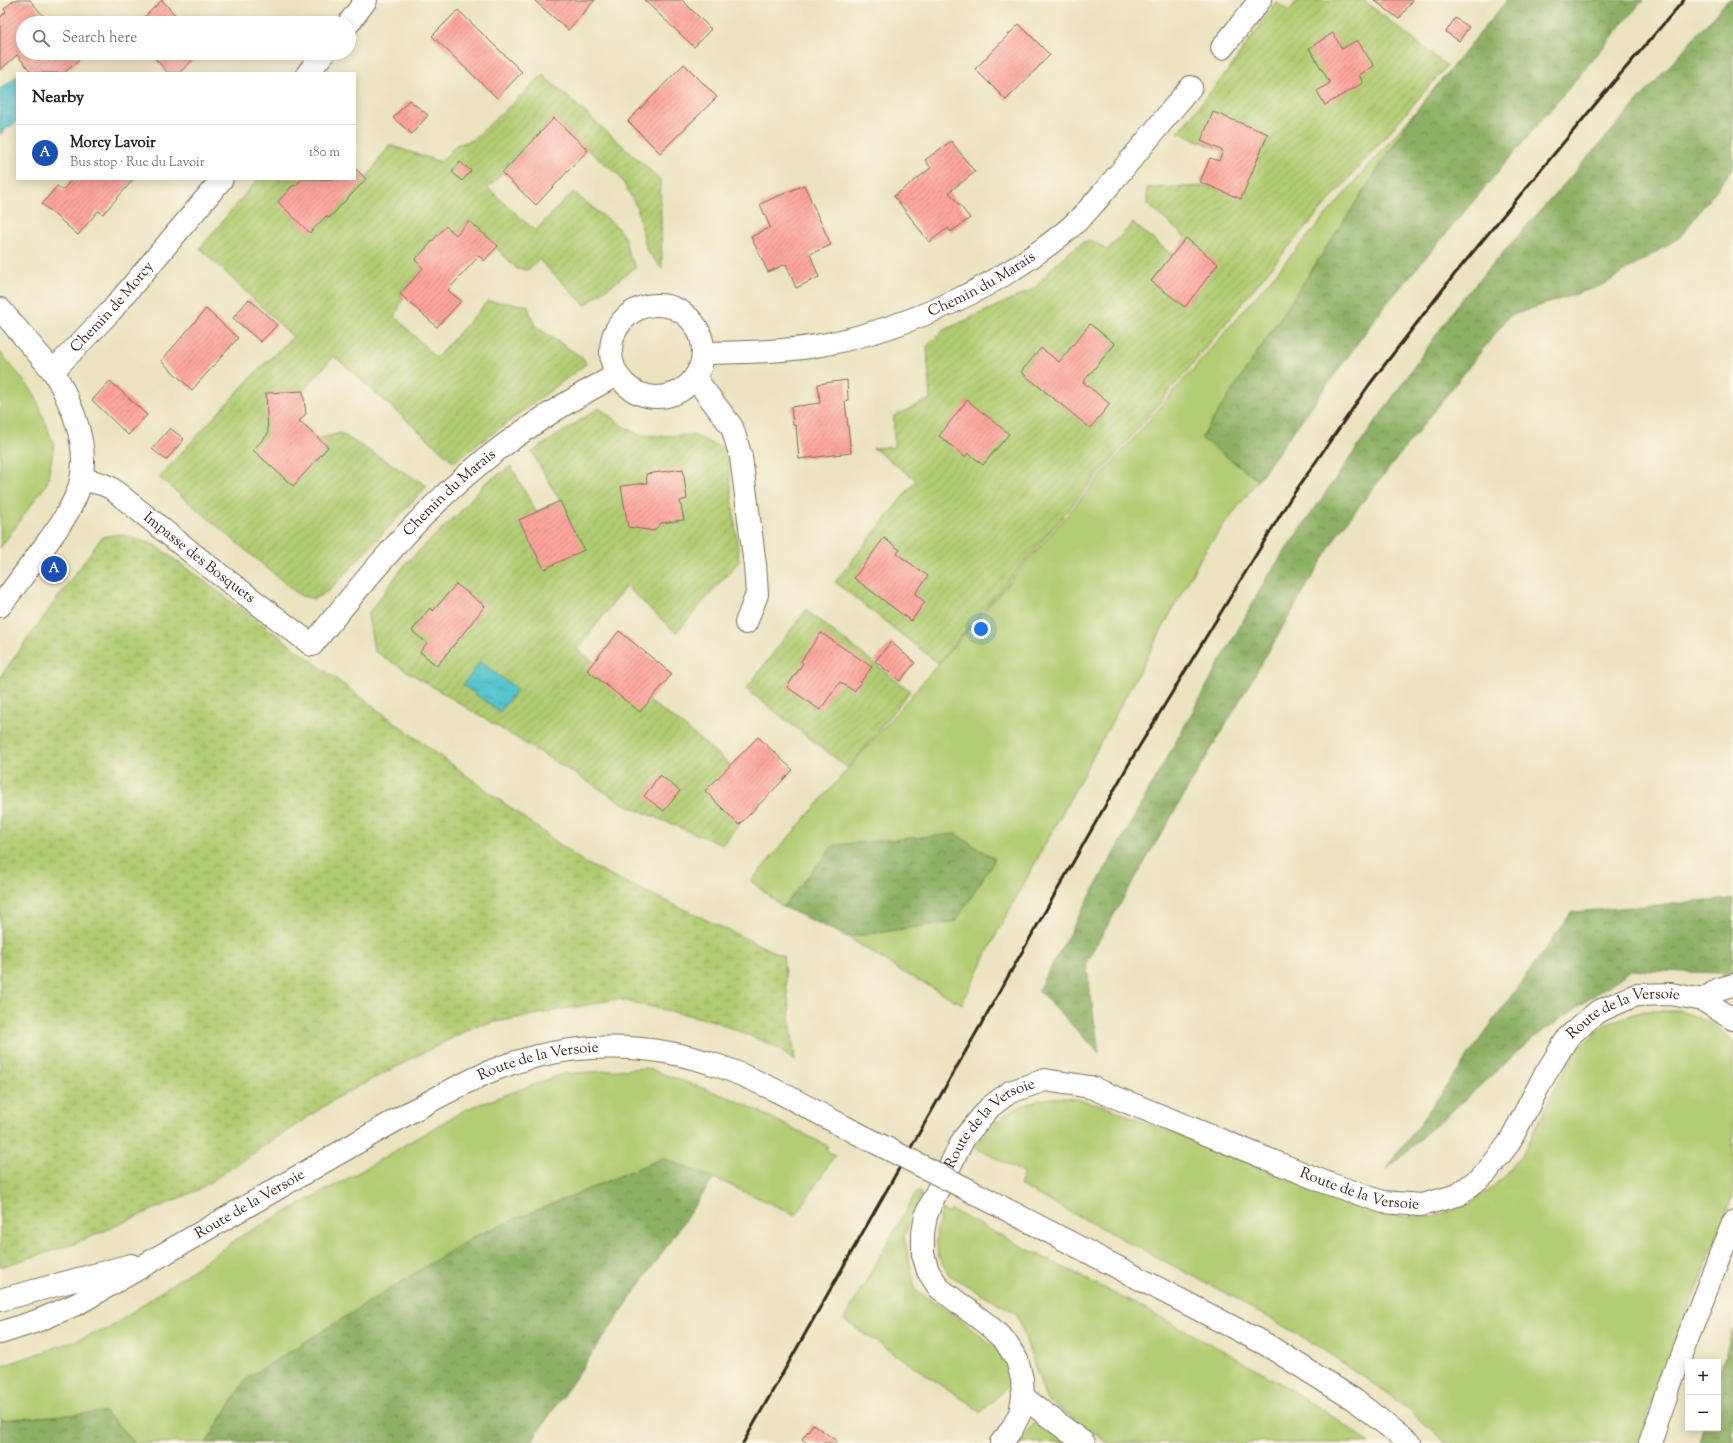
<!DOCTYPE html>
<html lang="en">
<head>
<meta charset="utf-8">
<style>
  :root { --surface:#fff; --page:#f2f2f2; --text:#222; --muted:#767676; --line:#e0e0e0; --accent:#b45309 }
  body { margin:0; font-family:"Sorts Mill Goudy",serif; background:var(--page); color:var(--text) }
  .controls { position:absolute; right:12px; bottom:12px; display:grid; overflow:hidden; border-radius:0px; box-shadow:0 2px 10px #0003 }
  .controls button { width:36px; height:36px; display:grid; place-items:center; padding:0; border:0; border-bottom:1px solid var(--line); background:var(--surface); color:var(--text); font:20px sans-serif }
  .you { position:absolute; left:981px; top:629px; width:14px; height:14px; margin:-10px; border:3px solid #fff; border-radius:50%; background:#1a73e8; box-shadow:0 0 0 6px #1a73e833 }
  .badge { display:grid; place-items:center; width:26px; height:26px; border-radius:50%; background:var(--accent); color:#fff; font-size:13px; font-weight:700 }
  .pin { position:absolute; translate:-50% -50%; border:2px solid #fff; box-shadow:0 1px 4px #0006 }
  .list { margin:0; padding:0; list-style:none }
  h2 { display:flex; justify-content:space-between; align-items:center; height:52px; margin:0; padding:0 16px; font-size:17px }
  h2 small { font-size:13px; font-weight:400; color:var(--muted) }
  .list li { display:grid; grid-template-columns:26px 1fr auto; gap:12px; align-items:center; box-sizing:border-box; height:56px; padding:0 16px; border-top:1px solid var(--line) }
  .list b { display:block; font-size:15px; white-space:nowrap }
  .list p { margin:0; font-size:13px; white-space:nowrap; color:var(--muted) }
  .list em { font-size:13px; font-style:normal; color:var(--muted) }
  .icon { flex:none; width:22px; height:22px; fill:none; stroke:currentColor; stroke-width:2; stroke-linecap:round; stroke-linejoin:round }
  .map { position:relative; flex:none; width:1733px; height:1443px; overflow:hidden }
  .search { position:absolute; background:var(--surface); box-shadow:0 2px 10px #0003; left:16px; top:16px; width:340px; height:44px; display:flex; align-items:center; gap:10px; box-sizing:border-box; padding:0 14px; border-radius:22px; color:var(--muted); font-size:15px }
  .panel { position:absolute; background:var(--surface); box-shadow:0 2px 10px #0003; left:16px; top:72px; width:340px; height:108px; border-radius:0px }
  .map>svg:first-child { display:block }
  .grass { fill:#b1cc72; stroke:#767b48 }
  .forest { fill:url(#forest-crowns); stroke:#646d41 }
  .wetland { fill:url(#wetland-marsh); stroke:#767b48 }
  .garden { fill:url(#garden-furrows); stroke:#767b48 }
  .water { fill:url(#water-ripples); stroke:#4a7876 }
  .building { fill:url(#building-hatch) }
  .lines { fill:none; stroke-linecap:round; stroke-linejoin:round }
  .minor-casing { stroke:#796b57; stroke-width:24 }
  .major-casing { stroke:#796b57; stroke-width:24 }
  .minor { stroke:#fff; stroke-width:22 }
  .major { stroke:#fff; stroke-width:22 }
  .rail { stroke:#3b2a1e; stroke-width:3 }
  .major-bridge-casing { stroke:#796b57; stroke-width:24; stroke-linecap:butt }
  .major-bridge { stroke:#fff; stroke-width:22 }
  .labels { text-anchor:middle; dominant-baseline:central; stroke-width:3; stroke-linejoin:round; paint-order:stroke }
  .street-label { font-size:15px; fill:#3b2a1e; stroke:#fcf5e5 }
</style>
</head>
<body>
<div class="map">
<svg width="1733" height="1443" viewBox="0 0 1733 1443">
  <defs>
    <pattern id="forest-crowns" width="20" height="18" patternUnits="userSpaceOnUse"><rect width="20" height="18" fill="#8cb064"/><path d="M2 6a3 3 0 1 1 6 0M12 15a3 3 0 1 1 6 0" fill="none" stroke="#748f52"/></pattern>
    <pattern id="wetland-marsh" width="20" height="14" patternUnits="userSpaceOnUse"><rect width="20" height="14" fill="#b1cc72"/><path d="M1 5h8M5 5V1M11 12h8M15 12V8" fill="none" stroke="#99af62"/></pattern>
    <pattern id="garden-furrows" width="10" height="10" patternUnits="userSpaceOnUse"><rect width="10" height="10" fill="#b1cc72"/><path d="M-1 1l2-2M0 10L10 0M9 11l2-2" fill="none" stroke="#99af62"/></pattern>
    <pattern id="water-ripples" width="26" height="14" patternUnits="userSpaceOnUse"><rect width="26" height="14" fill="#58c5ce"/><path d="M2 4q2-2 4 0t4 0M15 11q2-2 4 0t4 0" fill="none" stroke="#4aa0a7"/></pattern>
    <pattern id="building-hatch" width="6" height="6" patternUnits="userSpaceOnUse"><rect width="6" height="6" fill="#fda59c"/><path d="M-1 1l2-2M0 6l6-6M5 7l2-2" fill="none" stroke="#ce877f"/></pattern>
  </defs>
  <rect width="100%" height="100%" fill="#fcf5e5"/>
  <filter id="ink" filterUnits="userSpaceOnUse"><feTurbulence type="fractalNoise" baseFrequency=".025" numOctaves="2"/><feDisplacementMap in="SourceGraphic" scale="8" xChannelSelector="R" yChannelSelector="G"/><feConvolveMatrix kernelMatrix="1 2 1 2 8 2 1 2 1" color-interpolation-filters="sRGB"/></filter>
  <filter id="wash" filterUnits="userSpaceOnUse"><feTurbulence type="fractalNoise" baseFrequency=".012" numOctaves="4" result="noise"/><feDisplacementMap in="SourceGraphic" scale="16" xChannelSelector="R" yChannelSelector="G"/><feGaussianBlur stdDeviation="0.9" result="paint"/><feColorMatrix in="noise" values="0 0 0 0 0 0 0 0 0 0 0 0 0 0 0 0 0 1.4 0 .05"/><feComposite in="paint" operator="in"/></filter>
  <g filter="url(#wash)">
    <rect width="100%" height="100%" fill="#ebe3c0"/>
    <!-- grass -->
    <path class="grass" d="M1416,111L1202,438L1258,480L1204,552L997,933L962,1004L899,970L848,937L957,921L834,845L783,907L751,881Z
      M0,352L34,393L54,445L47,483L0,548Z
      M1644,1011H1682L1717,1026L1733,1041V1194L1637,1443H1446L1405,1406L1323,1349L1237,1299L1019,1185L1024,1173L974,1147C979,1141 984,1134 990,1128C1006,1111 1032,1099 1055,1098C1073,1097 1090,1102 1107,1107L1355,1205L1395,1216H1434L1470,1204L1501,1180L1525,1151L1558,1082L1579,1048L1607,1023Z
      M647,1068L736,1100L828,1146L826,1150L835,1155L796,1215L714,1178L663,1158L473,1237L246,1379L206,1443H135L105,1412L0,1420V1367L108,1329L241,1236L354,1175L464,1110L563,1074Z
      M917,1191L922,1194L904,1236L915,1290L963,1321L1004,1355L1015,1380L980,1413L970,1404L844,1320Z
      M942,1210L949,1213L951,1210C1010,1240 1068,1270 1127,1300C1211,1343 1294,1387 1370,1443H1108L1046,1399L1017,1314L949,1275L938,1256L936,1232Z
      M1037,1421L1068,1443H1016Z"/>
    <!-- forest -->
    <path class="forest" d="M1507,0H1643L1383,308L1258,480L1201,438L1416,111Z
      M1728,0H1733V168L1680,237L1603,285L1509,316L1338,533L1086,962L1099,1053L1038,990L1269,574L1460,301Z
      M956,834L995,859L956,921L848,937L783,907L834,845Z
      M1733,899V986L1720,973L1631,970L1533,1038L1386,1170L1572,912Z
      M663,1158L714,1178L530,1443H206L246,1379L473,1237Z
      M1733,1329V1443H1699L1703,1428H1718V1379Z
      M105,1412L135,1443H0V1420Z"/>
    <!-- wetland -->
    <path class="wetland" d="M119,534L155,545L585,863L783,956L795,1061L774,1046L714,1021L617,999L475,1026L338,1097L198,1190L74,1244L0,1267V677L102,537Z"/>
    <!-- garden -->
    <path class="garden" d="M1298,0H1363L1447,66L1274,264L1192,365L938,663L835,582L916,480L873,448L894,447V416L930,399L927,346L942,331L1034,289L1057,262L1083,242L1093,241L1107,250L1133,223L1172,255L1186,238L1147,204V188L1212,186L1223,151L1178,132L1231,67L1276,2L1289,11Z
      M543,75L660,179L662,269L647,251L637,207L619,175L588,150L554,118L488,188L535,231L573,192L617,227L625,238L628,253L636,267L585,305L538,259L528,270L517,269L469,221L400,294L403,298L395,316L436,358L488,301L527,305L535,326L583,358L586,364L454,462L334,356L303,391L299,421L318,439L340,433L427,486L330,590L314,599L299,595L159,477L256,372L293,337L200,248L258,179H355V168L366,179L389,145L441,162L456,145L473,140Z
      M599,408L621,425L639,435L661,436L693,435L727,450L739,561L676,633L626,586L577,650L684,726L730,765L739,825L722,845L626,805L374,651L368,614L407,562L460,512L485,483L511,466L536,512L560,501L532,452Z
      M806,610L910,691L848,768L746,689Z"/>
    <!-- water -->
    <path class="water" d="M17,76V121L0,134V89Z
      M480,662L517,689L500,712L463,685Z"/>
    <g id="blocks">
      <!-- building -->
      <path class="building" d="M14,0H30L49,23H23V53H74L79,60L64,73H32L17,55L0,70V17L6,12L4,9Z
        M162,0L182,23H138Z
        M534,0H595L568,30Z
        M644,0H682L711,29L694,47Z
        M1374,0H1413L1399,19Z
        M458,10L522,72L497,98L432,36Z
        M1455,18L1469,27L1459,41L1446,32Z
        M1019,24L1050,55L1006,100L975,69Z
        M1333,33L1342,49L1357,40L1374,66L1359,75L1363,83L1325,105L1317,91L1330,83L1309,48Z
        M150,53H200L179,73H168Z
        M684,64L717,97L660,153L628,121Z
        M409,100L428,115L412,134L393,118Z
        M1213,112L1268,134L1241,199L1200,182L1210,158L1219,161L1223,151L1201,141Z
        M554,118L588,150L536,205L502,173Z
        M951,141L975,172L949,192L970,218L951,232L948,228L929,242L894,196L931,168L925,160Z
        M460,162L471,171L462,181L452,172Z
        M355,168L366,179L329,218L326,216L310,233L278,202L293,185L295,186L302,179H355Z
        M72,179H132L133,180L103,214L98,211L78,235L42,204L57,186L63,190Z
        M804,185L831,245L810,254L819,277L796,288L786,264L768,272L751,237L770,227L760,204Z
        M469,221L498,246L484,261L479,256L448,290L461,301L437,327L400,294L423,268L415,260L446,226L456,235Z
        M1186,238L1218,264L1185,307L1151,281Z
        M249,299L277,325L261,342L233,318Z
        M206,309L238,338L192,390L161,361Z
        M1090,324L1115,344L1083,382L1110,404L1090,428L1021,372L1041,348L1059,362Z
        M847,380L848,400L845,401L851,453L799,459L796,426L793,425L791,407L820,403L818,384Z
        M110,381L147,415L128,435L92,400Z
        M303,391L306,414L299,421L328,447L293,486L253,450L268,434L266,393Z
        M967,400L1009,434L983,465L968,453L965,457L939,436Z
        M170,428L184,439L166,460L152,449Z
        M683,469L687,499L680,501L684,520L661,523L654,531L628,527L621,486L647,483L646,474Z
        M560,501L584,550L544,569L519,520Z
        M884,538L900,550L897,554L928,576L915,594L925,602L911,621L854,578Z
        M456,584L485,606L437,666L420,652L427,643L412,631L430,608L433,611Z
        M619,631L672,674L640,712L587,670Z
        M821,633L872,667L854,691L840,682L820,710L787,687L803,663L801,661Z
        M891,642L915,663L900,681L875,661Z
        M758,737L793,770L739,825L705,791Z
        M660,775L680,791L664,811L644,796Z
        M813,1424L837,1441L836,1443H807L802,1439Z"/>
    </g>
  </g>
  <g filter="url(#ink)">
    <use href="#blocks" fill-opacity="0" stroke="#796b57" stroke-width="1"/>
    <g class="lines">
      <defs>
        <g id="minor">
          <path d="M349,23L366,0"/>
          <path d="M1222,48L1260,0"/>
          <path d="M308,73L324,53"/>
          <circle cx="657" cy="351" r="46"/>
          <path d="M0,309L53,371C62,385 68,400 74,415C95,473 78,501 44,547C29,567 15,587 0,606"/>
          <path id="s1" d="M703,353C743,352 788,352 827,344C913,326 998,287 1066,231C1087,214 1105,190 1123,169C1146,142 1168,114 1191,87"/>
          <path id="s2" d="M53,371L111,311L222,179"/>
          <path d="M695,378L732,427L741,457L755,565L757,594L746,623"/>
          <path id="s3" d="M82,479L102,484L111,488L207,565L312,645C355,592 401,535 452,488C501,443 557,406 617,375"/>
          <path d="M1703,1000L1719,989L1733,985"/>
          <path d="M1023,1397L1084,1443"/>
          <path id="s4" d="M1001,1443L1012,1429L1020,1413L1023,1397L1022,1379L1017,1360L1005,1341L988,1325L939,1288L928,1271L923,1254V1233L926,1216L932,1201L964,1138L990,1107L1010,1092L1045,1080L1090,1087L1327,1183L1383,1202L1421,1205L1458,1195L1486,1173L1509,1143L1543,1078L1568,1037L1597,1012L1636,995L1671,994L1703,1000L1733,1019"/>
          <path d="M1650,1443L1679,1360L1733,1222"/>
        </g>
        <g id="major">
          <path d="M963,1187L1267,1345L1353,1399L1410,1443"/>
          <path d="M0,1300L131,1265"/>
          <path id="s5" d="M0,1333L37,1321L77,1304L410,1112C437,1098 463,1083 491,1071C565,1041 645,1040 719,1066C761,1081 800,1103 839,1124"/>
        </g>
      </defs>
      <!-- minor casing -->
      <use href="#minor" class="minor-casing"/>
      <!-- major casing -->
      <use href="#major" class="major-casing"/>
      <!-- minor -->
      <use href="#minor" class="minor"/>
      <!-- major -->
      <use href="#major" class="major"/>
      <!-- rail -->
      <path class="rail" d="M743,1443L1134,755L1290,499L1369,385L1454,275L1612,84L1684,0"/>
      <defs>
        <path id="major-bridge" d="M839,1124L963,1187"/>
      </defs>
      <!-- major-bridge casing -->
      <use href="#major-bridge" class="major-bridge-casing"/>
      <!-- major-bridge -->
      <use href="#major-bridge" class="major-bridge"/>
    </g>
  </g>
  <g class="labels">
    <!-- street labels -->
    <g class="street-label">
      <text stroke="none"><textPath href="#s1" startOffset="291">Chemin du Marais</textPath></text>
      <text stroke="none"><textPath href="#s2" startOffset="87">Chemin de Morcy</textPath></text>
      <text stroke="none"><textPath href="#s3" startOffset="491">Chemin du Marais</textPath></text>
      <text stroke="none"><textPath href="#s3" startOffset="143">Impasse des Bosquets</textPath></text>
      <text stroke="none"><textPath href="#s4" startOffset="1157">Route de la Versoie</textPath></text>
      <text stroke="none"><textPath href="#s5" startOffset="606">Route de la Versoie</textPath></text>
      <text stroke="none"><textPath href="#s4" startOffset="389">Route de la Versoie</textPath></text>
      <text stroke="none"><textPath href="#s4" startOffset="797">Route de la Versoie</textPath></text>
      <text stroke="none"><textPath href="#s5" startOffset="282">Route de la Versoie</textPath></text>
    </g>
  </g>
</svg>
<div class="controls">
<button>+</button>
<button>−</button>
</div>
<div class="you"></div>
<div class="pin badge" style="left:54px;top:569px;background:#1a4fb4">A</div>
<div class="search"><svg class="icon" aria-label="search" viewBox="0 0 24 24"><circle cx="10" cy="10" r="6"/><path d="M15 15l6 6"/></svg>Search here</div>
<section class="panel">
<h2>Nearby<small></small></h2>
<ul class="list">
<li><span class="badge" style="background:#1a4fb4">A</span><div><b>Morcy Lavoir</b><p>Bus stop · Rue du Lavoir</p></div><em>180 m</em></li>
</ul>
</section>
</div>
</body>
</html>
